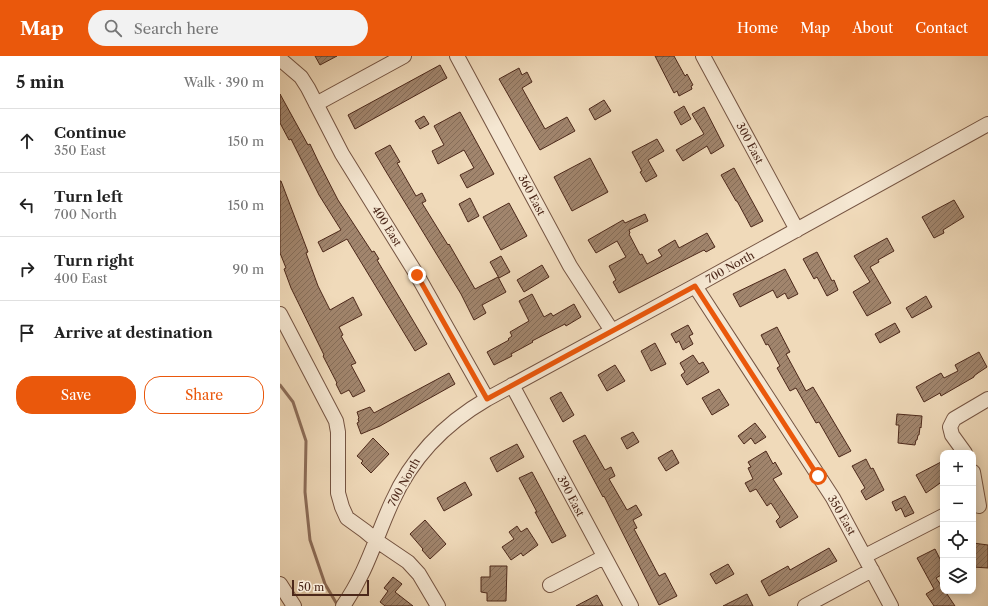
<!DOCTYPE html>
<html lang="en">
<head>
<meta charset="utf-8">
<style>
  :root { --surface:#fff; --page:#f2f2f2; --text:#222; --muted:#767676; --line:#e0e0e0; --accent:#ea580c }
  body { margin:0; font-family:"Libre Caslon Text",serif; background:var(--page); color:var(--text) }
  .controls { position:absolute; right:12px; bottom:12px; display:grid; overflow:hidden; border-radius:8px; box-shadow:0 2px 10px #0003 }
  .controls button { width:36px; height:36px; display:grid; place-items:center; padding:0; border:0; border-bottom:1px solid var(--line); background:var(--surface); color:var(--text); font:20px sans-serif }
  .scale { position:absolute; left:12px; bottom:10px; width:77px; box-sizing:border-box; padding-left:4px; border:2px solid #4c281a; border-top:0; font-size:11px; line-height:14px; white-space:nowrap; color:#4c281a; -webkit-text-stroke:3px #f5e7d2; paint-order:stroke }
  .stop { position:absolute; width:12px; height:12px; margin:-9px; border:3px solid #ea580c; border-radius:50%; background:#fff }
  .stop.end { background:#ea580c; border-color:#fff; box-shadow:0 1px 4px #0008 }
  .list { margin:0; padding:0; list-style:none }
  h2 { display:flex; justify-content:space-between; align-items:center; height:52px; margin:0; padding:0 16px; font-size:17px }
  h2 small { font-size:13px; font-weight:400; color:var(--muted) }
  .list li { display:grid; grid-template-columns:26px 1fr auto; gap:12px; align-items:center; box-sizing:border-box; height:64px; padding:0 16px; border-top:1px solid var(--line) }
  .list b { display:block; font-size:15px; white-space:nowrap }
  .list p { margin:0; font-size:13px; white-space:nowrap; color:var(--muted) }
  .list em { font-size:13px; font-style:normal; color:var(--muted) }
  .actions { display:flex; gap:8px; padding:12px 16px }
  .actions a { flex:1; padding:9px 0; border:1px solid var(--accent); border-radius:16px; text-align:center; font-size:14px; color:var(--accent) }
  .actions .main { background:var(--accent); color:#fff }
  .icon { flex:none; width:22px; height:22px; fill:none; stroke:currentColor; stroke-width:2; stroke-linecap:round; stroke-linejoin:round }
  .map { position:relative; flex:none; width:708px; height:550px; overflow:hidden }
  header { display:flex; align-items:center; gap:24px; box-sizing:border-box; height:56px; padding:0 20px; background:var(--accent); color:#fff }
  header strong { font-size:19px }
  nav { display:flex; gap:22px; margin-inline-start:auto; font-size:14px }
  .search { width:280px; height:36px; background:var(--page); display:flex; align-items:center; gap:10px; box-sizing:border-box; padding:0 14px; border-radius:22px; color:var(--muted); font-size:15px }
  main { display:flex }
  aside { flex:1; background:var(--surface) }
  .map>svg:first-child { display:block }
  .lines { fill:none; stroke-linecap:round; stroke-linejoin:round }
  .stream { stroke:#8d6e5a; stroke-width:3 }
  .building { fill:url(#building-hatch); stroke:#4c281a }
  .minor-casing { stroke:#755442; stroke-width:16 }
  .minor { stroke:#f5e7d2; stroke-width:14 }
  .route { stroke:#ea580c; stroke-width:5 }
  .labels { text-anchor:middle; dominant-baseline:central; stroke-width:3; stroke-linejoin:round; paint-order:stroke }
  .street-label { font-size:11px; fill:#4c281a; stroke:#f5e7d2 }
</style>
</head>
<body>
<header>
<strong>Map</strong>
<div class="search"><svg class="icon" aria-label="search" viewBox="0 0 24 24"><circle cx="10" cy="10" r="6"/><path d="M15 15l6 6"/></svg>Search here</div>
<nav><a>Home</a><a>Map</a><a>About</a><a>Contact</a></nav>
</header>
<main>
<aside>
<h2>5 min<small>Walk · 390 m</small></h2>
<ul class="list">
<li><svg class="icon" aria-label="ahead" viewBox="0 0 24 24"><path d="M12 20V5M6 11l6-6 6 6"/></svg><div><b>Continue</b><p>350 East</p></div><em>150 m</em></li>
<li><svg class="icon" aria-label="left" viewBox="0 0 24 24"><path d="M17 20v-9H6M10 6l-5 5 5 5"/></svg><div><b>Turn left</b><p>700 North</p></div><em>150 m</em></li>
<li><svg class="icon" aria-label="right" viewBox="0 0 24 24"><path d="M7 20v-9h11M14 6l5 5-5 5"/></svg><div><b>Turn right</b><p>400 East</p></div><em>90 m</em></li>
<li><svg class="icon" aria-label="arrive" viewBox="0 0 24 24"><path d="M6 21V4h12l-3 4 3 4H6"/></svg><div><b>Arrive at destination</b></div></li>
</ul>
<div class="actions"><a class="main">Save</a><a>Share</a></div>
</aside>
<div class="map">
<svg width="708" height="550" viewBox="0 0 708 550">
  <defs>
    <pattern id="building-hatch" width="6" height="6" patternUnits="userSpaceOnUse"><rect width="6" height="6" fill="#a1856d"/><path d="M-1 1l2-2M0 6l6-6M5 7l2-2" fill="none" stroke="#856d59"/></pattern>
  </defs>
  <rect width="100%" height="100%" fill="#f0daba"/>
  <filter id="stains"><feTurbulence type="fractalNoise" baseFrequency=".005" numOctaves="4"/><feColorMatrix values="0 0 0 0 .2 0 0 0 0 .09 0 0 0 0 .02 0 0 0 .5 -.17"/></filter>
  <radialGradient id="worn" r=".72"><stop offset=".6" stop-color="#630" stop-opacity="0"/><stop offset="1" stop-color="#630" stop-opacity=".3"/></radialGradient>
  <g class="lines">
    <!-- stream -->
    <path class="stream" d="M0,329L13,346L26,385L25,436L30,484L45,528L58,550"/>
  </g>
  <!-- building -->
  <path class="building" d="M35,0H57L40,9Z
    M375,0H394L405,20L407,18L413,29L411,30L412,33L399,40L397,35L394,37Z
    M160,9L167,22L75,73L68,59Z
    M239,12L242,19L247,16L252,26L242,32L265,73L287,61L295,75L260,94L219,23Z
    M0,38L28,89L30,88L38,105L58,144L92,196L94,195L99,203L97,204L147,288L135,295L67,183L43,196L38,186L61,174L39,139L11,83L9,84L0,67Z
    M324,44L331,55L315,64L309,53Z
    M404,50L411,63L401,69L394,56Z
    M424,51L444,90L431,98L427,90L403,105L396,94L424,78L412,58Z
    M180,56L214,118L187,132L180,119L194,112L184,94L158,108L152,95L164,89L154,70Z
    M144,60L149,68L140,73L135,65Z
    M377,83L384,95L368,104L377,120L366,126L360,116L362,115L352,96Z
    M110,89L120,106L117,107L136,140L142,137L146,145L142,147L168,189L169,188L195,233L218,221L226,236L202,249L206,257L194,264L181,238L105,114L95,97Z
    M310,102L328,136L292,155L274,121Z
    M454,112L483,165L471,171L457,145H456L441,119Z
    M0,125H1L28,196L26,197L38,230L50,254L73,241L82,259L59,271L63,279L61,280L76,307L71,309L85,335L73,341L69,334L61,338L56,328L57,327L43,300L44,299L11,232L4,213L6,212L0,197Z
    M190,142L199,160L188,166L179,148Z
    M674,144L684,161L663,174L664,177L654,182L642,161Z
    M229,147L247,180L221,194L203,161Z
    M365,158L368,165L349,174L350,177L349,178L360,199L362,198L367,208L382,200L378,194L395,184L399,192L427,177L435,191L426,196L424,194L339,237L333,226L336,224L329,210L346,201L337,185L316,197L308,184L343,164L345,167Z
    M607,182L614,195L598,204L599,206L590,211L611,247L587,260L573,236L590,226L574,200Z
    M537,196L552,225L554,224L558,234L547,240L537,221L534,223L523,203Z
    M221,200L230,216L219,222L210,206Z
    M262,209L269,221L244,236L237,224Z
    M505,213L518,238L508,243L505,237L497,242L493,234L460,251L453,238Z
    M252,238L264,261L271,257L273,260L294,248L301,261L286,270L285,268L252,285L253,286L231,298L232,300L214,309L207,296L229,284L228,283L232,280L230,276L249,265L239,245Z
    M646,240L652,251L632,262L626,252Z
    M615,267L620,276L600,287L595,278Z
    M408,269L413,278L409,280L413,288L403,294L399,285L396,287L391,278Z
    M497,271L510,296L506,298L526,335L533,331L571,395L559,401L539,366L536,367L516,332L510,335L497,312L500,310L488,288L486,289L481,279Z
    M375,287L386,308L371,315L361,295Z
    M699,296L707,311L698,317L694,320V321L661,340L660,337L644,346L636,331L661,317L664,322L678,315L675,309Z
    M413,299L419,308L423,306L429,316L407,329L401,319L405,316L400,307Z
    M335,309L345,325L327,335L318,319Z
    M169,317L175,328L100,370L81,378L77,367L79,366L78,363L79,362L77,356L90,351L94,357Z
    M439,333L449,349L432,359L422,342Z
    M281,336L294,359L283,366L270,342Z
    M617,358L642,360L641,372L640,371L639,379H638L637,384H636L635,389L618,387L619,369H616Z
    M475,367L486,381L475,388L471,382L464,388L458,380Z
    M353,376L359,386L347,393L341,382Z
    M305,379L325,414L331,411L335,420L329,423L347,454L356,449L362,459L353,464L357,472L354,473L379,520L385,517L397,540L379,549L324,440L323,441L293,385Z
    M93,382L109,398L91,417L81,407L83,405L77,400Z
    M237,388L244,401L217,416L210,402Z
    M392,394L399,407L386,415L378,402Z
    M486,395L493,408L495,406L502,418L493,423L518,461L500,472L496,465L500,461L491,447L487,450L476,433L470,436L465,427L473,423L468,412L471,411L468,406Z
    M586,403L591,413L593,412L604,434L586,444L581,435L585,432L572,410Z
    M661,406L663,411V425L646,437L636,419Z
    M252,416L286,480L272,487L255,456H257L239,422Z
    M185,426L192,439L164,455L157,442Z
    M625,440L634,457L625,461L621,452L616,455L612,446Z
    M145,464L166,488L150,503L142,494L143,493L130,478Z
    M237,470L241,476L247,472L258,489L243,500L241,497L231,504L222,491L234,483L229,476Z
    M693,487L708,489V512L693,511Z
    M549,492L557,505L489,540L481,525L508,510L510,514Z
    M655,493L663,509V518L656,522L663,532V535H665L675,550H654L646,538L654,533L637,502Z
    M448,508L454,518L436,528L430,518Z
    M210,510H227L226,545H207V537L201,536V521H210Z
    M113,521L122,528L115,536L133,550H105L100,546L108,535L104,532Z
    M467,538L473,550H443Z
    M317,539L323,550H296Z"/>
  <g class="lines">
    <defs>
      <path id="minor" d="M177,0L290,210L332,275
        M423,0L517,174
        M0,3L21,21L28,32L62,98L137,219L207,343
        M36,48L124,0
        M415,230L553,442L611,550
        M0,258L56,365L58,376V437L62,451L67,462L85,475L97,485L128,506L139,518L158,550
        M232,329L351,550
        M685,397L672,379L670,371L674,363L708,343
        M693,416L699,450
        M585,500L663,460
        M0,528L14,550
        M270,529L324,501
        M63,550C87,516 95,483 112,446C132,401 164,368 207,343L415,230L708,68
        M525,550L592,514"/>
    </defs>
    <!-- minor casing -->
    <use href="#minor" class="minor-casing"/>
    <!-- minor -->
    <use href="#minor" class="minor"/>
  </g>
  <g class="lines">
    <!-- route -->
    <path class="route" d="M137,219L207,343L415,230L538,420"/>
  </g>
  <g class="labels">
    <!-- street labels -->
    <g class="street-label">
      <text transform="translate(470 87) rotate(62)">300 East</text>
      <text transform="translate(252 139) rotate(62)">360 East</text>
      <text transform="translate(107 170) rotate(58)">400 East</text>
      <text transform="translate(450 211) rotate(-29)">700 North</text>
      <text transform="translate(124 426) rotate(-61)">700 North</text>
      <text transform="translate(291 440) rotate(62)">390 East</text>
      <text transform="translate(562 459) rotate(60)">350 East</text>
    </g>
  </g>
  <rect width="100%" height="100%" filter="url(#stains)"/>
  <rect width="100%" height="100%" fill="url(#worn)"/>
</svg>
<div class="controls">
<button>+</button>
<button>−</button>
<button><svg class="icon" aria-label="locate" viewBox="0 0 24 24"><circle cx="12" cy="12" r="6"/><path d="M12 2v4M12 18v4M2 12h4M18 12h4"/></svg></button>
<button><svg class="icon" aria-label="layers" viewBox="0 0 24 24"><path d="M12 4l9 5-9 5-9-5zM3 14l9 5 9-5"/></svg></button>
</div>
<div class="scale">50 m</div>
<div class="stop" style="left:538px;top:420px"></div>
<div class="stop end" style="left:137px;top:219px"></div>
</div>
</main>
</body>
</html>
